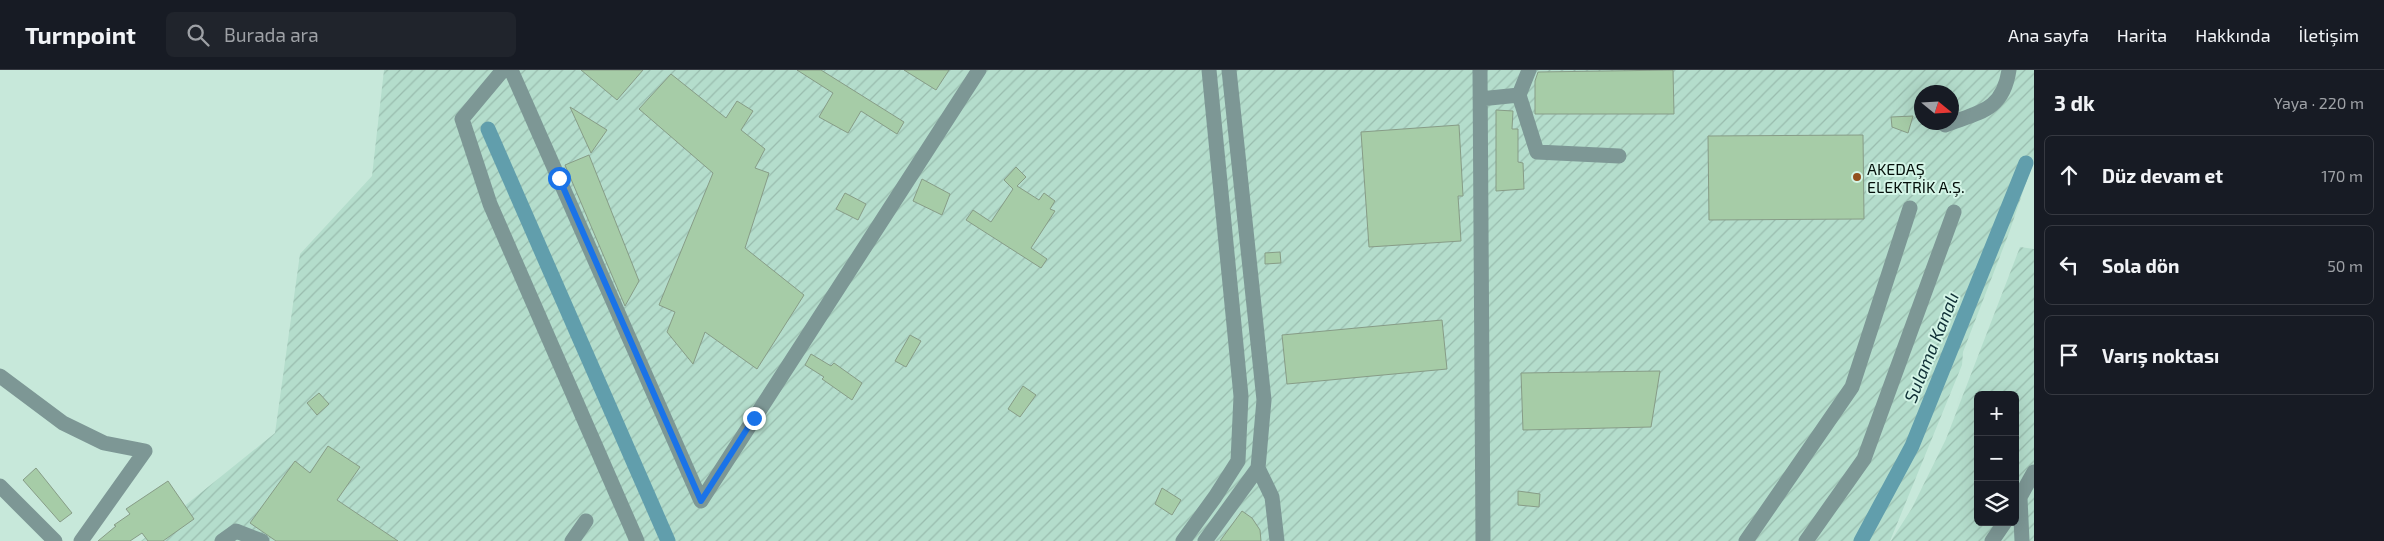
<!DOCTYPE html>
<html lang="tr">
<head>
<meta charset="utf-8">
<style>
  :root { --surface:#171b24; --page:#20242c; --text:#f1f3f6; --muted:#9ea1a6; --line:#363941 }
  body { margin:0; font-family:"Exo 2",sans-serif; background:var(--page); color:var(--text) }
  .controls { position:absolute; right:15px; bottom:15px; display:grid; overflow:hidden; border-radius:8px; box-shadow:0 5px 20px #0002 }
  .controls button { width:45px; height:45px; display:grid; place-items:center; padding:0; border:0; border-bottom:1px solid var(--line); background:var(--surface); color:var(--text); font:25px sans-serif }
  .compass { position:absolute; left:1914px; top:15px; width:45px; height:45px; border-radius:50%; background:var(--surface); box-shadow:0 5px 20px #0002; rotate:108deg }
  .stop { position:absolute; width:15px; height:15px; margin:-11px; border:4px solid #1a73e8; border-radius:50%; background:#fff }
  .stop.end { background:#1a73e8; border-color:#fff; box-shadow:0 1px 5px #0008 }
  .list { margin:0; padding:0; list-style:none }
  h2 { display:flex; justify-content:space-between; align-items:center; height:65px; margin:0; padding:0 20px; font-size:21px }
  h2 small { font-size:16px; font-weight:400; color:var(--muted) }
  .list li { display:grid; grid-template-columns:32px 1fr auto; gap:15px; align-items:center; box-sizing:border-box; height:80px; margin:0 10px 10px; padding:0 10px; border:1px solid var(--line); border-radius:8px }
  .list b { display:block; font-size:19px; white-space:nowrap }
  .list em { font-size:16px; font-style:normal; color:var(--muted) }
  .icon { flex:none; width:28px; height:28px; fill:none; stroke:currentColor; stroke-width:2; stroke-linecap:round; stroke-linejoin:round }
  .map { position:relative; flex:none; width:2034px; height:471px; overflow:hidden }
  header { display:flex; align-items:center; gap:30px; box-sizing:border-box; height:70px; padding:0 25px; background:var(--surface); border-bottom:1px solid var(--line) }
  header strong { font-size:24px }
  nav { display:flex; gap:28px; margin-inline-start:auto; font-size:18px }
  .search { width:350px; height:45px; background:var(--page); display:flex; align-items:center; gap:12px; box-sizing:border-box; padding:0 18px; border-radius:8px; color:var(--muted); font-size:19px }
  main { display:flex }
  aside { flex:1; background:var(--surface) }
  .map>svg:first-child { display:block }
  .industrial { fill:url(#industrial-furrows); fill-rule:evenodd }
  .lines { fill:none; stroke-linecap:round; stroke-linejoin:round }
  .canal { stroke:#619eac; stroke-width:15 }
  .building { fill:#a6cca7; stroke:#879c87 }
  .minor { stroke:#7d9795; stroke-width:15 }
  .route { stroke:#1a73e8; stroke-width:6 }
  .poi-dot { fill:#92501d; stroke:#d4f5e7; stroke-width:2 }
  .labels { text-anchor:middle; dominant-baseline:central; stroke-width:4; stroke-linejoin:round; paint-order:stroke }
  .poi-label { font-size:16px; fill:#040f0a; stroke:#d4f5e7; text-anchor:start }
  .water-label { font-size:18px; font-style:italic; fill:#103036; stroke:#d4f5e7 }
</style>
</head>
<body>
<header>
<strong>Turnpoint</strong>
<div class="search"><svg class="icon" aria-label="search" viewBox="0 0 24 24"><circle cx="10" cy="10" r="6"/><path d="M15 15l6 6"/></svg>Burada ara</div>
<nav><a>Ana sayfa</a><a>Harita</a><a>Hakkında</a><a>İletişim</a></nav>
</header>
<main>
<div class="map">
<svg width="2034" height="471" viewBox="0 0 2034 471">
  <defs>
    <pattern id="industrial-furrows" width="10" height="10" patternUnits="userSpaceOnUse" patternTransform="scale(1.25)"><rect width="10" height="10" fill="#b4ddcc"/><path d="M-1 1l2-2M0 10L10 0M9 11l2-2" fill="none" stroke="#99bcae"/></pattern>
  </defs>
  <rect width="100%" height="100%" fill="#c7e8da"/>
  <!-- industrial -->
  <path class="industrial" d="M384,0H2034V89L2009,163L1963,282L1962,295L1890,471H141L275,363L300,184L372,106ZM1922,22H1952V52H1922Z
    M2020,177L2034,179V471H1891L1912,438L1946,369ZM1978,325H2015V452H1978Z"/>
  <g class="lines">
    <!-- canal -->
    <path class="canal" d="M488,59L668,471
      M1861,471L1912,376L2026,93"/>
  </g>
  <!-- building -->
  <path class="building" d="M581,0H643L617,30Z
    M797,0H821L904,52L897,64L861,41L848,63L819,47L833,23Z
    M904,0H949L936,20Z
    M1673,0L1674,44H1535V11L1538,2Z
    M671,4L726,48L737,31L753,41L741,60L765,79L755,98L769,103L745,178L804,225L757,299L705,262L693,294L667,262L675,242L659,235L713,103L639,39Z
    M570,37L607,60L591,83Z
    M1496,40L1513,41L1512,59H1518V92L1523,93L1524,119L1496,121Z
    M1913,46L1908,63L1892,57L1891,47Z
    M1459,55L1463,126H1458L1461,171L1369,177L1361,62Z
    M1863,65L1864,149L1709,150L1708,66Z
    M589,85L639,211L625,236L565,95Z
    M1016,97L1026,107L1017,116L1039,130L1044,123L1055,131L1050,139L1055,141L1031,178L1047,189L1041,198L966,150L973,140L991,152L1013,119L1004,110Z
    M922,109L950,124L942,145L913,131Z
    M845,123L866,134L858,150L836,139Z
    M1280,182L1281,193L1265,194V183Z
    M1442,250L1447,299L1287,314L1282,265Z
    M910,265L921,271L906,297L895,291Z
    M811,284L831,296L834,293L862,313L852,330L822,309L824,307L805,295Z
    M1660,301L1651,357L1523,360L1521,303Z
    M1023,316L1036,325L1020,347L1008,339Z
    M319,323L329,334L317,345L307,333Z
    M328,376L360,397L337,430L398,471H276L250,453L295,391L310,403Z
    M36,398L72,443L60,452L23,410Z
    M168,411L194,449L163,471H148L142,463L130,471H98L116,456L114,455L130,444L126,439Z
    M1162,418L1181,430L1172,445L1155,434Z
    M1518,421L1540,424L1539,437L1518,435Z
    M1242,441L1252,448L1260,460L1261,471H1220Z"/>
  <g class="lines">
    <!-- minor -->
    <path class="minor" d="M503,0L462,49L490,134L637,471
      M511,0L701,431
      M1480,0L1483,471
      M1519,25L1529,0
      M1480,29L1519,25L1537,82L1619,86
      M1945,55C1979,42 2003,41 2009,0
      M0,306L63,353L104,373L145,381L81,471
      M1258,398L1272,427L1277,471
      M0,416L55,471
      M2020,428L2022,471
      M701,431L979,0
      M2015,436L2034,402
      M222,471L236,461L262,471
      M572,471L586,451
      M1183,471L1215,427L1238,391L1241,326L1209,0
      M1205,471L1258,398L1264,330L1229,0
      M1746,471L1852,317L1910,138
      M1806,471L1864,389L1954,142
      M1992,471L2005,452"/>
  </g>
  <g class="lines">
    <!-- route -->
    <path class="route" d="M559,108L701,431L754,348"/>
  </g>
  <!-- markers -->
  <circle class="poi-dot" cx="1857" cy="107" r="5"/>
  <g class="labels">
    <!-- poi labels -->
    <g class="poi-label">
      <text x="1867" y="98">AKEDAŞ<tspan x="1867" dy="18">ELEKTRİK A.Ş.</tspan></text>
    </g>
    <!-- water labels -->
    <g class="water-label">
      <text transform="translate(1931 277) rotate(-68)">Sulama Kanalı</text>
    </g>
  </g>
</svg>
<div class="controls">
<button>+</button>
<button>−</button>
<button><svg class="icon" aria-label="layers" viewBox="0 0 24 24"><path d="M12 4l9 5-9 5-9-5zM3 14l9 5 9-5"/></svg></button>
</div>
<svg class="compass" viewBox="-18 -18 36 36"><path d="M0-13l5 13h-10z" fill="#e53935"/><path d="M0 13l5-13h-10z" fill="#9ea1a6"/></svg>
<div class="stop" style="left:559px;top:108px"></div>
<div class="stop end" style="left:754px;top:348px"></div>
</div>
<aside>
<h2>3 dk<small>Yaya · 220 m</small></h2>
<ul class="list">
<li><svg class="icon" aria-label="ahead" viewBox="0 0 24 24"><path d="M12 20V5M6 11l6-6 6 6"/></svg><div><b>Düz devam et</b></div><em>170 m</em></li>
<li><svg class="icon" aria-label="left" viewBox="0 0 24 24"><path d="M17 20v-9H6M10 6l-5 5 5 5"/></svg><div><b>Sola dön</b></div><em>50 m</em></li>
<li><svg class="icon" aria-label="arrive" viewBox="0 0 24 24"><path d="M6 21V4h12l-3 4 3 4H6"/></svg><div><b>Varış noktası</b></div></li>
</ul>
</aside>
</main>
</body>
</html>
